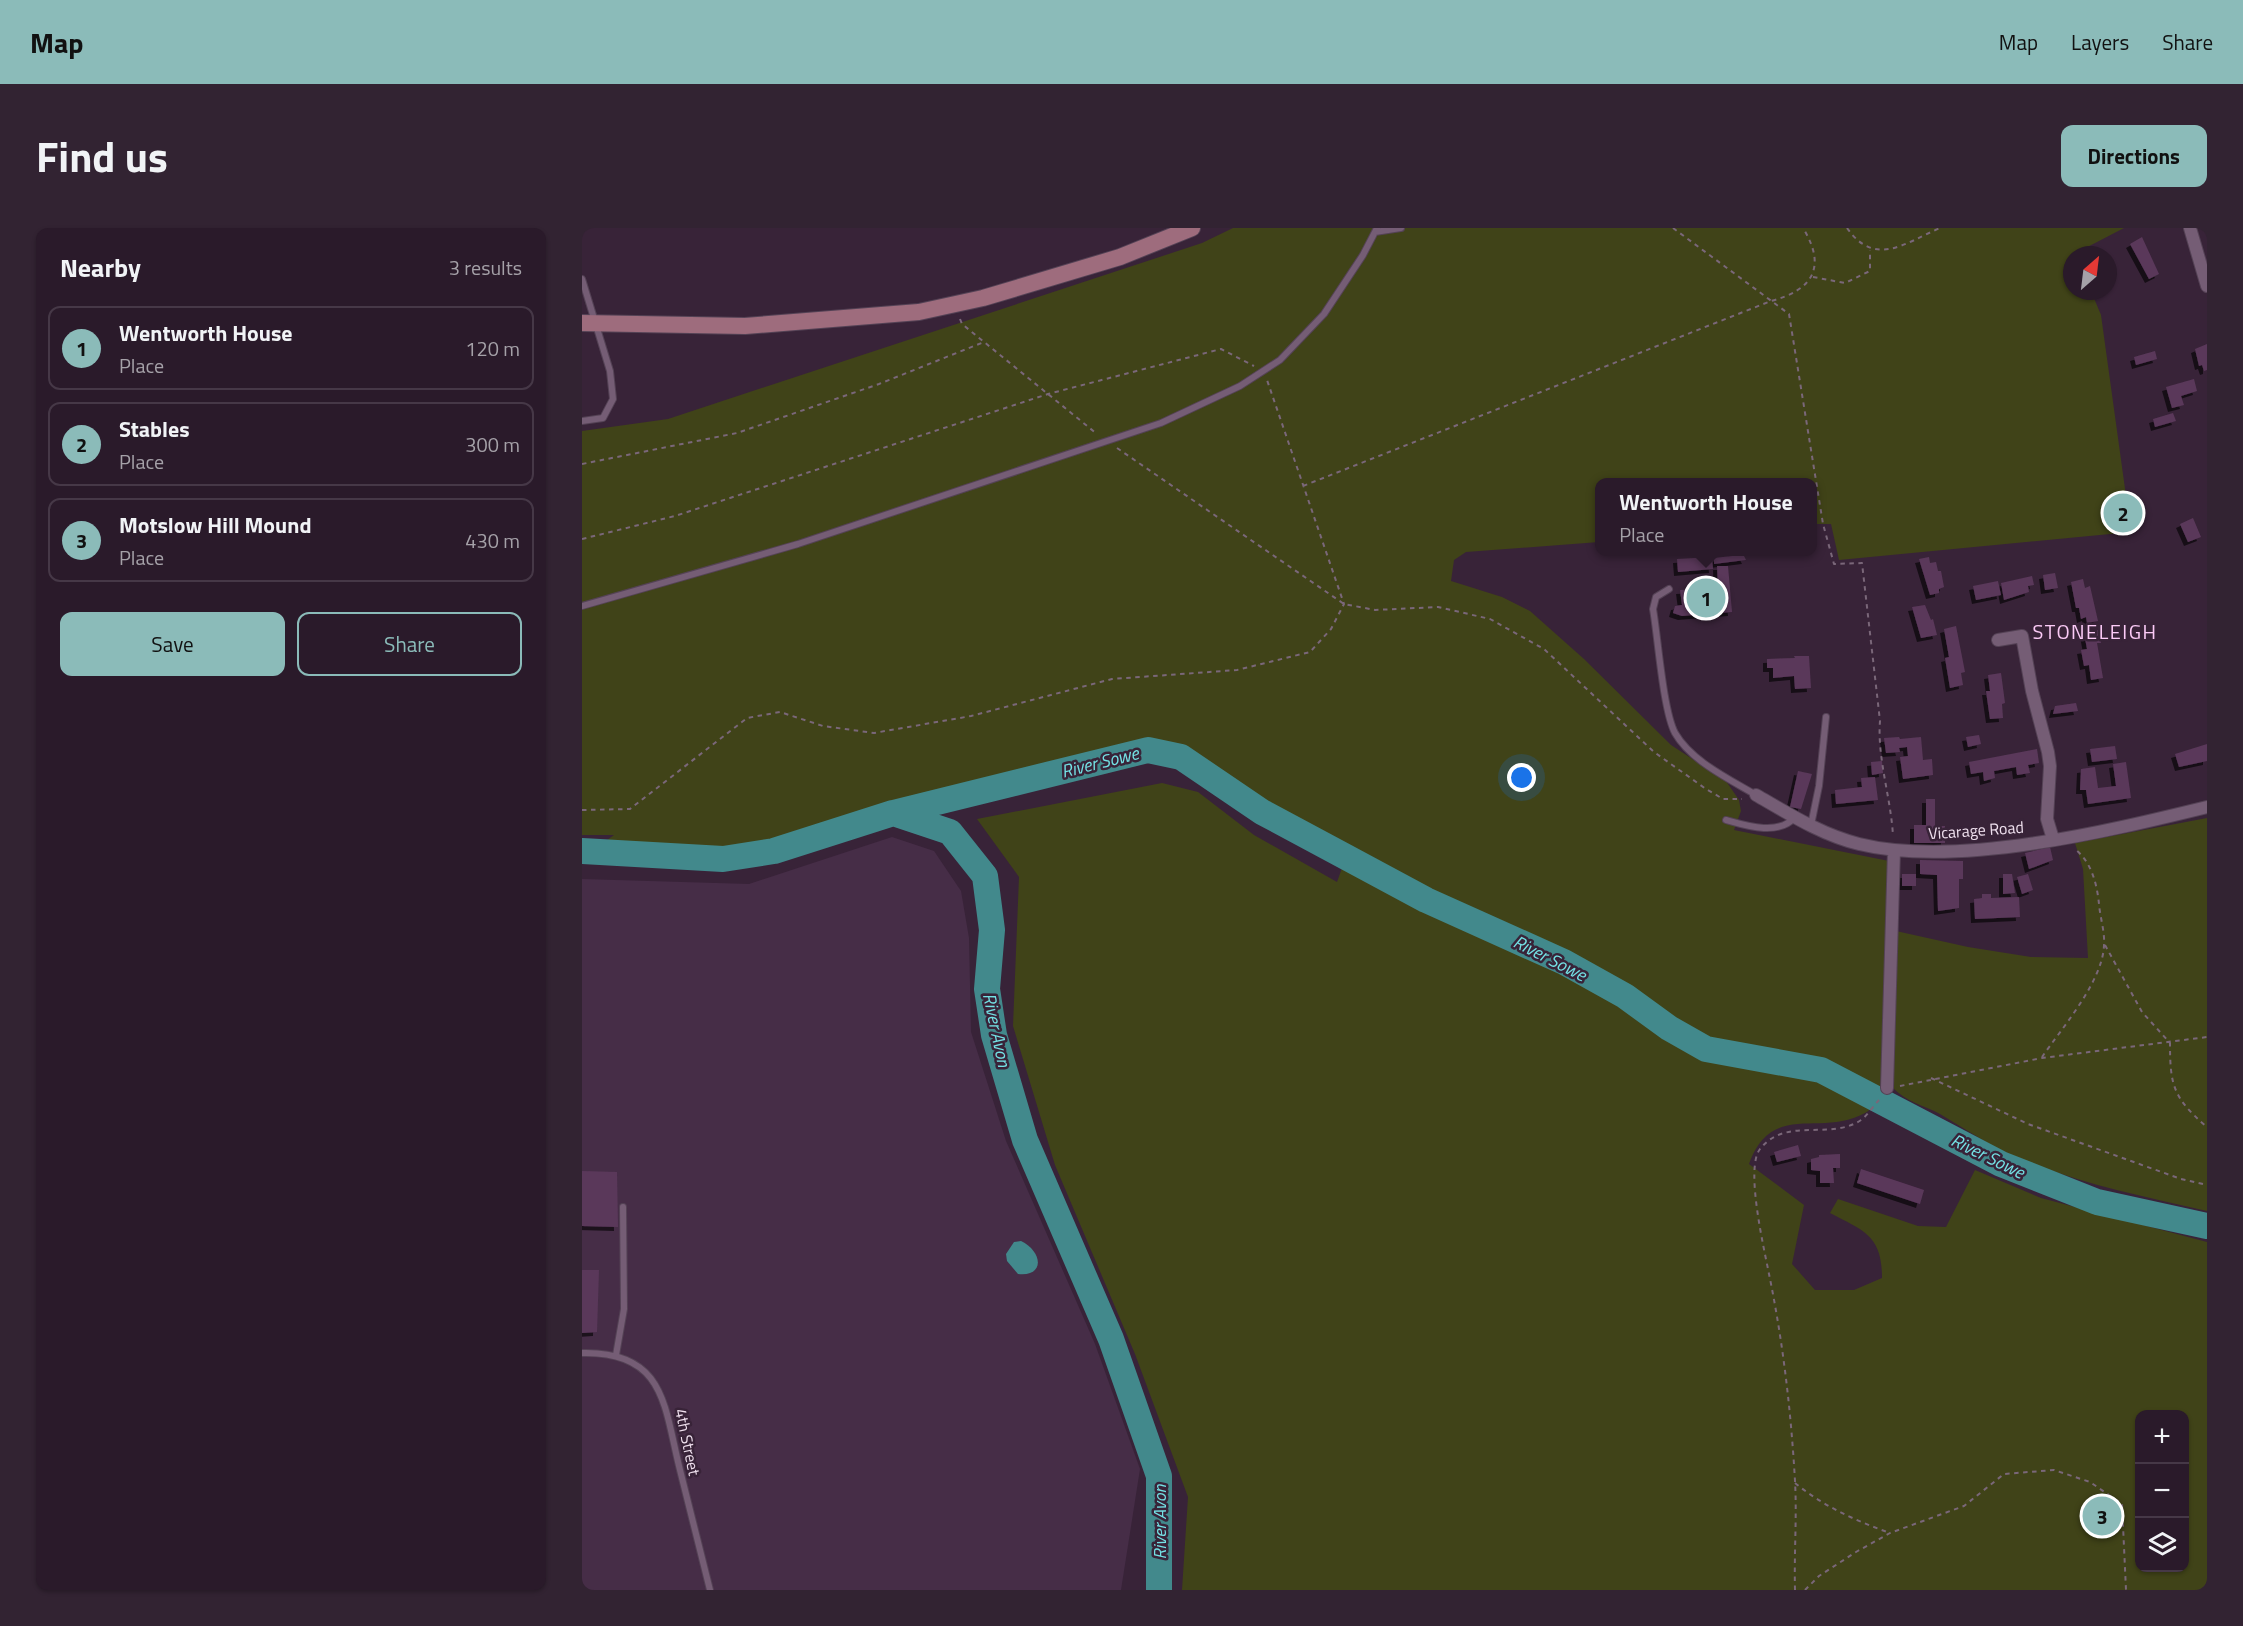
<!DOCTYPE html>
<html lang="en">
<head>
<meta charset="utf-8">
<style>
  :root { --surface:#2a1a2a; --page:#322332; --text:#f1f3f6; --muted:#a5a1a8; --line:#463847; --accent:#8bbbb9 }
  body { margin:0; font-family:"Titillium Web",sans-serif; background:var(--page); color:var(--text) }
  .controls { position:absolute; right:18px; bottom:18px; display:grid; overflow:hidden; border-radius:12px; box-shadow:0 2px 4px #0004 }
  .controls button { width:54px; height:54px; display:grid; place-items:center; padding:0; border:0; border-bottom:2px solid var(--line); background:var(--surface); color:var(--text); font:30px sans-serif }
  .compass { position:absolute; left:1481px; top:18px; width:54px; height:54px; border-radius:50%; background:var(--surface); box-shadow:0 2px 4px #0004; rotate:28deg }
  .you { position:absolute; left:940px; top:550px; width:21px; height:21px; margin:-15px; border:4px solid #fff; border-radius:50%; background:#1a73e8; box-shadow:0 0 0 9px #1a73e833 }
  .badge { display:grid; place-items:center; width:39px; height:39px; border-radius:50%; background:var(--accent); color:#111; font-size:20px; font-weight:700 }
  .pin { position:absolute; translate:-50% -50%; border:3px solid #fff; box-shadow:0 2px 6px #0006 }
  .popup { position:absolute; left:1013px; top:250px; width:222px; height:78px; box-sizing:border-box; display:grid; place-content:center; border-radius:12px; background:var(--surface); filter:drop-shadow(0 2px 4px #0005); font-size:20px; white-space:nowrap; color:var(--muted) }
  .popup b { font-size:22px; color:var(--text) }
  .popup::after { content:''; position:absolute; left:50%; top:100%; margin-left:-12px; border:12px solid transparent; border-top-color:var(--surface) }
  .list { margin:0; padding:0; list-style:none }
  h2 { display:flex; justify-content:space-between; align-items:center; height:78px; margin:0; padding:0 24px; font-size:26px }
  h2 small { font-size:20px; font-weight:400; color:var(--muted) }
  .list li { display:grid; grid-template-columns:39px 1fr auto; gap:18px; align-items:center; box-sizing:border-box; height:84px; margin:0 12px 12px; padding:0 12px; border:2px solid var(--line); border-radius:12px }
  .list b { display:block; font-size:22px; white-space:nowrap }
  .list p { margin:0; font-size:20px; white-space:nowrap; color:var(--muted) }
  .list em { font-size:20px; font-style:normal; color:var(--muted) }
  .actions { display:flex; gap:12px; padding:18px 24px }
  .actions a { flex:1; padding:14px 0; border:2px solid var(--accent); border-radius:12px; text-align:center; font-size:21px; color:var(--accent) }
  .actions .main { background:var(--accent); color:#111 }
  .icon { flex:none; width:33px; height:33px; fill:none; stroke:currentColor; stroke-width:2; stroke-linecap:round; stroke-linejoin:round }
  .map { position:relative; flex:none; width:1625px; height:1362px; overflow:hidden; border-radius:12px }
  header { display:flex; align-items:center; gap:36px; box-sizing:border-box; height:84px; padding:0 30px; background:var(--accent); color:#111 }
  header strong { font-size:28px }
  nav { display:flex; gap:33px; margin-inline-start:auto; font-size:21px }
  .intro { display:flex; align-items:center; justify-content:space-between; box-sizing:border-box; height:144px; padding:0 36px }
  h1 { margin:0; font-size:42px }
  .button { padding:15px 27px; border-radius:12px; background:var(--accent); color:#111; font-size:21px; font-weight:700 }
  main { display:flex; gap:36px; padding:0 36px }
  aside { flex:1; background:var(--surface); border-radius:12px; box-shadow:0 2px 4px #0004 }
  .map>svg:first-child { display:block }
  .built { fill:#462d47 }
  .green { fill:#404318; fill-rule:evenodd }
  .water { fill:#42898c }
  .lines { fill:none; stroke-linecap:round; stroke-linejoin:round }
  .river { stroke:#42898c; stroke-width:26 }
  .building { fill:#5a385a; filter:url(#shadow) }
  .service-casing { stroke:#544255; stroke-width:8 }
  .minor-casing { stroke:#544255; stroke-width:14 }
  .secondary-casing { stroke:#544255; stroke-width:18 }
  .path { stroke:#7a6779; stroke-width:2; stroke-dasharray:4.5 4.5; stroke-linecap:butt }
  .service { stroke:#755d75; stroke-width:6 }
  .minor { stroke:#755d75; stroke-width:12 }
  .secondary { stroke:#9e6c7d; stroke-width:16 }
  .labels { text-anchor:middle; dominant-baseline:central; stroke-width:5; stroke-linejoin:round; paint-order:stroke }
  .street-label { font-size:16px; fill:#efe0ee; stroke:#382338 }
  .water-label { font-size:18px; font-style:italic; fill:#74e2e5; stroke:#382338 }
  .quarter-label { font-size:20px; letter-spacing:1.5px; fill:#fccbf7; stroke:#382338 }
</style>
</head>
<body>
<header>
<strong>Map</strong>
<nav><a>Map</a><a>Layers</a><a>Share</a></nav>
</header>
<div class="intro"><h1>Find us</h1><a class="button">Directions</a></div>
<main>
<aside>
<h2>Nearby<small>3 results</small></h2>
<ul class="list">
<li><span class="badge">1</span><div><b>Wentworth House</b><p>Place</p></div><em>120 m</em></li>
<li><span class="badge">2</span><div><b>Stables</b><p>Place</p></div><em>300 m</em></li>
<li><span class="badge">3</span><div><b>Motslow Hill Mound</b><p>Place</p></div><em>430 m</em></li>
</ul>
<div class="actions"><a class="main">Save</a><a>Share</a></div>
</aside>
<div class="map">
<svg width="1625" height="1362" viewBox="0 0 1625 1362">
  <defs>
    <filter id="shadow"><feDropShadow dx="-4" dy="4" stdDeviation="0" flood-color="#0009"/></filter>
  </defs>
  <rect width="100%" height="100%" fill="#382338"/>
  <!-- built -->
  <path class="built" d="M310,609L352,623L379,663L387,710L389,804L424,913L513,1116L558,1241L539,1362H0V651L167,656Z"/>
  <!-- green -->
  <path class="green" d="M651,0H1542L1490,27V63H1509L1519,87L1549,304L1257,332L1249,296H1231L1230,254H1018L1017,314L884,324L872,332L869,353L920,369L948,383L1002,431L1089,517L1144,553L1157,572L1159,583L1152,602L1307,633L1302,864C1296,871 1291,881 1283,885C1239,910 1190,872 1167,936L1222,977L1210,1036L1233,1062H1272L1300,1050C1300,1007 1282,1003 1248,985L1256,971L1336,998L1364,999L1393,942L1459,970L1625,1014V1362H600L606,1269L553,1126L473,937L431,798L437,649L395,591L580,555L616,564L672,607L755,654L764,629L680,584L599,529L566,522L311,585L192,623L141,631L10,623L32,607H0V203L86,191L620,15ZM1558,1186H1602V1340H1558Z
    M1625,590V983C1552,966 1477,952 1409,917C1392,907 1375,896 1358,886C1341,877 1324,874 1310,859L1314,703L1386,719L1449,729L1506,730L1501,641L1493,615Z"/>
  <!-- water -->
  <path class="water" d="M439,1013C460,1023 464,1049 436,1046L425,1033L424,1026L432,1014Z"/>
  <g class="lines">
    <!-- river -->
    <path class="river" d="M311,585L368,604L403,648L410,702L405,761L412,807L443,912L529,1111L577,1248V1362
      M0,623L141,631L192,623L311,585L566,522L599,529L680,584L764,629L844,672L982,734L1043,768L1087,800L1124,821L1239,842L1419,936L1515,974L1625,998"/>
  </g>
  <!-- building -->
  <path class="building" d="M1560,9L1577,46L1567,51L1548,16Z
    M1625,116V142L1622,143L1620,137L1617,138L1613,121Z
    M1573,123L1575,131L1554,137L1552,129Z
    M1612,151L1615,163L1599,168L1602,177L1590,180L1584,159Z
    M1591,185L1594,193L1573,199L1571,191Z
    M1543,267L1547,302L1538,303L1534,268Z
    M1611,290L1619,309L1606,314L1598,296Z
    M1150,324H1160L1164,332L1132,336V330L1150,328Z
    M1130,329L1131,341L1096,344L1095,331Z
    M1347,329L1348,335L1354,334L1356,343H1359L1362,359L1357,361V365L1348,367L1337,331Z
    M1135,338H1146L1150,384L1100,388L1091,385L1093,378L1100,377L1098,362L1136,360Z
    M1473,345L1476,360L1463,362L1461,347Z
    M1450,348L1452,357L1446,358L1447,364L1422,372L1419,355Z
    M1501,351L1503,360L1508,358L1516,393L1505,395L1504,389L1499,391L1497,380H1494L1489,354Z
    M1416,353L1419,367L1394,372L1391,358Z
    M1343,377L1349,392L1351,391L1355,407L1339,410L1330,379Z
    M1374,398L1383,444L1379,445L1381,457L1368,460L1363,430L1367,429L1362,401Z
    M1517,402L1519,415H1515L1521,450L1509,452L1507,437L1502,438L1499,422L1505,421L1502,405Z
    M1212,428H1227L1229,460L1213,461L1212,448L1191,450V440H1185V431L1213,430Z
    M1419,445L1423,475L1420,476L1421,490L1408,491L1404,463H1408L1406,447Z
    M1494,475L1496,483L1471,486L1473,478Z
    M1397,507L1399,516L1386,519L1384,509Z
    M1317,509L1318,511L1339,509L1341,532L1350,531L1351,547L1321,551L1318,529L1326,528L1325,519L1317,520L1318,524L1304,525L1302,510Z
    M1625,516V533L1597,539L1593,526Z
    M1533,518L1535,531L1510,534L1508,521Z
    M1455,521L1457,535L1446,537L1448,545L1435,547L1434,539L1412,543L1413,550L1402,553L1401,544L1389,546L1387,534Z
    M1300,533L1301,545L1290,547L1289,534Z
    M1544,534L1549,570L1506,576L1504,562H1498L1499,541L1513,539L1516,560L1534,558L1531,536Z
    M1216,543L1230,546L1219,581L1208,579Z
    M1293,549L1296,572L1254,576L1253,562L1280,559L1279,550Z
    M1344,571H1353V598H1363V615H1332V597H1344Z
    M1468,619L1471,632L1447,641L1443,625Z
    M1338,632L1381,633V651H1377V680L1356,683L1355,647L1338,646Z
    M1320,646H1334V658H1320Z
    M1421,646H1430L1433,665L1421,666Z
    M1446,646L1451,662L1440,666L1435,649Z
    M1400,666H1409V670L1437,669L1438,689L1393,691L1392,671L1400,670Z
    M1216,917L1219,928L1195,934L1192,924Z
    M1258,926V940H1251L1252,955H1238V943L1229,942V931L1237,929V927Z
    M1279,941L1342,962L1338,976L1275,955Z
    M0,943L35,944L36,999L0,998Z
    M0,1042H17L15,1104L0,1105Z"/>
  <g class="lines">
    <defs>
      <path id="service" d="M793,4L819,0
        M0,51L28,143L31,171L21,190L0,193
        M1087,361L1074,369L1071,381C1076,410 1081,482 1093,505C1109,533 1147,551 1174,567
        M0,378L216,316L579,195L658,158L698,132L742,86L781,27L795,0
        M1144,592C1165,598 1197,608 1213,589
        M1229,597L1237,558L1244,489
        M0,1125C84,1123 82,1179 98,1242C108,1282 118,1322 128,1362
        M34,1127L42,1081L41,979"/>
      <path id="minor" d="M1608,0L1625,58
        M1416,412L1440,408L1450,463L1466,524L1468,538L1465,591L1471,611
        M1174,567C1207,586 1240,607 1277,616C1375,640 1527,603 1625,579
        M1305,860L1312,622"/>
      <path id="secondary" d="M0,95L163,98L337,84L401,70L538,29L610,0"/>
    </defs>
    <!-- service casing -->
    <use href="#service" class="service-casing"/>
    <!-- minor casing -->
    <use href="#minor" class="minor-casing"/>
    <!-- secondary casing -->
    <use href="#secondary" class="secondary-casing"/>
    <!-- path -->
    <path class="path" d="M1091,0L1207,86L1241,296L1252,336L1280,335L1298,493C1295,530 1309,570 1311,608
      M1265,0C1293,40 1323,15 1358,0
      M1231,49L1263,55L1288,43V22
      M378,91L380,96L515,206
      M535,220L762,376L793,382L856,379L908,391L962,421L1072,524L1124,561L1141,571H1160
      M0,236L155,205L297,156L402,114
      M721,258L1189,73C1231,62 1245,39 1221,0
      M0,311L93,288L466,166L639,121L672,138
      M0,582L48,581L165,490L198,484L241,498L292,505L389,488L530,451L655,442L728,424L749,401L762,376L685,152
      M1523,717L1560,784L1588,815C1588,857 1591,870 1625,899
      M1460,829C1480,800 1521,753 1522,717C1523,704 1518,689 1517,676C1515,657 1510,635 1494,622
      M1349,850L1446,896L1599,951L1625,957
      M1318,858L1460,830L1625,809
      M1213,1255C1241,1278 1274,1293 1308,1305
      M1213,1362C1212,1326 1215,1289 1213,1253C1209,1183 1201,1114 1187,1046C1182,1020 1163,940 1178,921C1204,888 1248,913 1279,892C1286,887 1291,878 1297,872
      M1223,1362L1237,1348L1274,1324L1308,1305L1382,1278L1422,1246L1472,1242L1508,1254L1540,1276L1544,1362"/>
    <!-- service -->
    <use href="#service" class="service"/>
    <!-- minor -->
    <use href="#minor" class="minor"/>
    <!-- secondary -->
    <use href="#secondary" class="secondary"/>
  </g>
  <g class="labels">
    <!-- street labels -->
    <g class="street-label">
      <text transform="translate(1394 602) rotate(-4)">Vicarage Road</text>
      <text transform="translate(106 1214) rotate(78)">4th Street</text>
    </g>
    <!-- water labels -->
    <g class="water-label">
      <text transform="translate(518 534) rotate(-14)">River Sowe</text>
      <text transform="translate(968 730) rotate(27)">River Sowe</text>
      <text transform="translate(415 802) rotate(78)">River Avon</text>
      <text transform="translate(1406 928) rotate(26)">River Sowe</text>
      <text transform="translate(577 1294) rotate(-90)">River Avon</text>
    </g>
    <!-- quarter labels -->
    <g class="quarter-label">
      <text x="1513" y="403">STONELEIGH</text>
    </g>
  </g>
</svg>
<div class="controls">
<button>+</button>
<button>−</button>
<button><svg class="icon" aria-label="layers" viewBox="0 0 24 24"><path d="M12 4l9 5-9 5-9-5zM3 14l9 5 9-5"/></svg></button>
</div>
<svg class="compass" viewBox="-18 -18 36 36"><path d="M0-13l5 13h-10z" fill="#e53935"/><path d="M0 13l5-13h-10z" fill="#a5a1a8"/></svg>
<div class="you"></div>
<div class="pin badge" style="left:1124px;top:370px">1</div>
<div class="popup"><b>Wentworth House</b>Place</div>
<div class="pin badge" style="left:1541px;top:285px">2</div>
<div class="pin badge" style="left:1520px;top:1288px">3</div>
</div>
</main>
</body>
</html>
